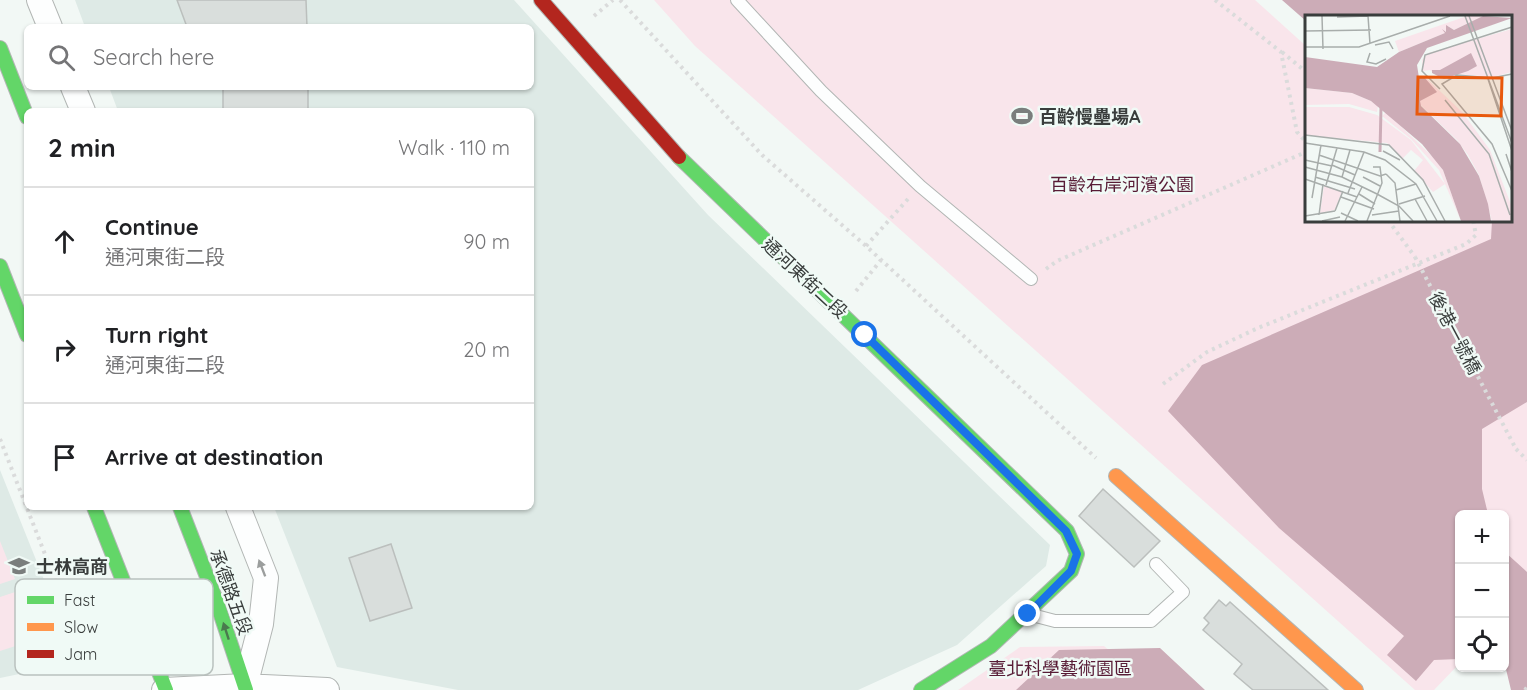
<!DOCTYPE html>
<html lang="en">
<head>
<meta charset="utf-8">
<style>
  :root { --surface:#fff; --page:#f6f6f6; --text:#202124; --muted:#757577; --line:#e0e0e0 }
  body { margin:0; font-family:Quicksand,"Noto Sans TC",sans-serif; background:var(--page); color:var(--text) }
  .controls { position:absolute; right:18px; bottom:18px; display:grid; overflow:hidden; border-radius:9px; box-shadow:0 2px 4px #0004 }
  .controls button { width:54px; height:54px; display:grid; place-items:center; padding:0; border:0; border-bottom:2px solid var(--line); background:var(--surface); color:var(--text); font:30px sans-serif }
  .stop { position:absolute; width:18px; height:18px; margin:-14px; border:4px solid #1a73e8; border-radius:50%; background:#fff }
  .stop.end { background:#1a73e8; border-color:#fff; box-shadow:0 2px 6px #0008 }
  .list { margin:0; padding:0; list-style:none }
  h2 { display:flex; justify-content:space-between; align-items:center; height:78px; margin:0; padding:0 24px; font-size:26px }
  h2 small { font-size:20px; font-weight:400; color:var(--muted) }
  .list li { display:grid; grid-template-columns:39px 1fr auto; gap:18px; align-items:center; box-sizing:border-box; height:108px; padding:0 24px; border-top:2px solid var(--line) }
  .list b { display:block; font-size:22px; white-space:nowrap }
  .list p { margin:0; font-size:20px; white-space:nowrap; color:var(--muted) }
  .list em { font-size:20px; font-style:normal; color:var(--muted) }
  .icon { flex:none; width:33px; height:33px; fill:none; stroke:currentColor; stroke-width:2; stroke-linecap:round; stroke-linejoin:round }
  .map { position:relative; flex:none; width:1527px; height:690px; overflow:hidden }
  .search { position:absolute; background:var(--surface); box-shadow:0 2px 4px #0004; left:24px; top:24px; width:510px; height:66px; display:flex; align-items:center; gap:15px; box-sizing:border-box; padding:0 21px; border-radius:9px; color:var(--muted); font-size:22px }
  .panel { position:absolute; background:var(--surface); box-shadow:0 2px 4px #0004; left:24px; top:108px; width:510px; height:402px; border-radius:9px }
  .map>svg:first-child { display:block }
  .built { fill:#deeae6 }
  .green { fill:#f9e5eb }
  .water { fill:#ccacb7 }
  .building { fill:#d9dedc; stroke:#bbbfbd; stroke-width:1.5 }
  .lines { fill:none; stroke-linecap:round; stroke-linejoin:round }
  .lane-casing { stroke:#b2b6b4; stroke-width:14 }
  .street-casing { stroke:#b2b6b4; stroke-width:26 }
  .fast-casing { stroke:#b2b6b4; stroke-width:16 }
  .slow-casing { stroke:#b2b6b4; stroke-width:16 }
  .jam-casing { stroke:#b2b6b4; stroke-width:16 }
  .path { stroke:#dadbdb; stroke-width:4; stroke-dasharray:3 4.5; stroke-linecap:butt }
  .lane { stroke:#fdfefe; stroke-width:12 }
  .street { stroke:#fdfefe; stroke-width:24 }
  .fast { stroke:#63d668; stroke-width:14 }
  .slow { stroke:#ff974d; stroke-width:14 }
  .jam { stroke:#b3261e; stroke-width:14 }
  .path-bridge { stroke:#dadbdb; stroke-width:4; stroke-dasharray:3 4.5; stroke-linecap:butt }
  .oneway { fill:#9b9e9d }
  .oneway2 { fill:#4a7a4e }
  .route { stroke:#1a73e8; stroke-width:8 }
  .labels { text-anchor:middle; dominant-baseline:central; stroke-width:5; stroke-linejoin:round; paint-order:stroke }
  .poi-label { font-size:18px; font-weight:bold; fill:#393d3c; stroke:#f0faf6; text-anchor:start }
  .park-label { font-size:18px; fill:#581c36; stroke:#f0faf6 }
  .street-label { font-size:18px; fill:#393d3c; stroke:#f0faf6 }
  .inset-river { fill:none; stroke:#ccacb7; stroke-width:3 }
  .inset-road { fill:none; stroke:#a8adab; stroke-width:1.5 }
  .view { fill:#e8590c; fill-opacity:0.15; stroke:#e8590c; stroke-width:3 }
  .inset-edge { fill:none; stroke:#393d3c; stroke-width:3 }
  .key { fill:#f0faf6; stroke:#b9c1be; stroke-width:1.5 }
  .key-label { font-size:16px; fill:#393d3c }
</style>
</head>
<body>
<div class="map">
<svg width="1527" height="690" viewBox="0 0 1527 690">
  <rect width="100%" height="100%" fill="#f2f8f5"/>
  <!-- built -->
  <path class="built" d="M75,0H514L708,215L1050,545L1046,566L957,645L858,690H458L337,667L274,507H531V111H118L109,87H531V27H85Z
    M0,470L77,662L0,678Z"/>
  <!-- green -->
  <path class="green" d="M654,0H1255L1306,46V220L1505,221L1527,241V624L1505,629L1504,514H1460L1459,664L1434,690H1415L695,46Z
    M0,541L15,579L0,584Z
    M18,591L37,639L0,651V597Z
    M1104,646L1156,690H958L1020,647Z"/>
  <!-- water -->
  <path class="water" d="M1282,0H1527V402L1482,429V489L1488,514H1460L1459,659L1434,660L1416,681L1387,655L1404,636L1279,528L1168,411L1202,365L1491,239L1492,221L1510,220V16H1306V21Z
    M1505,552L1527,572V690H1511L1504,661Z
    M1160,648L1205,690H1016L1059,650Z"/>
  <!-- building -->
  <path class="building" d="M177,0H306L307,27H187Z
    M223,87H308V111H223Z
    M1103,489L1160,541L1134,567L1079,516Z
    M391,544L412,608L370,621L349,558Z
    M1219,600L1226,606L1230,602L1328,690H1253L1234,674L1242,664L1203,630L1209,623L1204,618Z"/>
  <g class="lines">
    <defs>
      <path id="lane" d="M737,0L821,91L920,186L1031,279
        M1032,615L1055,621H1151L1183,592L1156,564"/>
      <path id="street" d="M39,0L50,27
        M73,87L83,111
        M238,507L266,578L261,624L245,686
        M164,690L245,686L327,690"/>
      <path id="fast" d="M0,48L27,117
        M679,157L1067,531L1077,554L1071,571L991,646L921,690
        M0,266L27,335
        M94,507L166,690
        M180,507L216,600L246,690"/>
      <path id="slow" d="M1116,476L1356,690"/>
      <path id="jam" d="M541,0L679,157"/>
    </defs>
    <!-- lane casing -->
    <use href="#lane" class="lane-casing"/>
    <!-- street casing -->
    <use href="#street" class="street-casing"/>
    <!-- fast casing -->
    <use href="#fast" class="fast-casing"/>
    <!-- slow casing -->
    <use href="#slow" class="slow-casing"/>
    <!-- jam casing -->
    <use href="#jam" class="jam-casing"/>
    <!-- path -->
    <path class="path" d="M620,0L762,155L866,246L1096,458
      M1215,0L1281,52L1297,132L1306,142
      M594,16L613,0
      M1282,52L1306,72
      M1388,220L1415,257
      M866,246L908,199
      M1046,269L1057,261L1306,152
      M856,291L881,260
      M1163,384L1207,352L1258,328L1466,244L1476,235L1473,220
      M0,439L87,662L104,660
      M1516,449L1527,460
      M1525,690L1527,687"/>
    <!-- lane -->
    <use href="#lane" class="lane"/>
    <!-- street -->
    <use href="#street" class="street"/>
    <!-- fast -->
    <use href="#fast" class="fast"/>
    <!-- slow -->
    <use href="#slow" class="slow"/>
    <!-- jam -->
    <use href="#jam" class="jam"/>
    <!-- path-bridge -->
    <path class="path-bridge" d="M1415,257L1516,449"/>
  </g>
  <!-- one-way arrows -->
  <defs><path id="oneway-solid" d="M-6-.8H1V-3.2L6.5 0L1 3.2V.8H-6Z" transform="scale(1.5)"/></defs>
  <use class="oneway" href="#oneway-solid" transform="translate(262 568) rotate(-111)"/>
  <use class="oneway2" href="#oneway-solid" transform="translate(226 631) rotate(-108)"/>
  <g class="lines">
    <!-- route -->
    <path class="route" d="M865,335L1066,531L1077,554L1071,571L1028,614"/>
  </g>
  <!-- icons -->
  <defs>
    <symbol id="stadium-bare" viewBox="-9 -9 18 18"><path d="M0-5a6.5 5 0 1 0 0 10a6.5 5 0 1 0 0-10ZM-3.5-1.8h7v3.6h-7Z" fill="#7a7e7d" stroke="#f0faf6" stroke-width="2.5" paint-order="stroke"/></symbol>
    <symbol id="school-bare" viewBox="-9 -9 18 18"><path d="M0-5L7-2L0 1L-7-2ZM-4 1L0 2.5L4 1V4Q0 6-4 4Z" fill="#7a7e7d" stroke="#f0faf6" stroke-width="2.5" paint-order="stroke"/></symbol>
  </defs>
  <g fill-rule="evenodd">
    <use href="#stadium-bare" x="1007" y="101" width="30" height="30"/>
    <use href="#school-bare" x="4" y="551" width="30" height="30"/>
  </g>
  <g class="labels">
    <!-- poi labels -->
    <g class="poi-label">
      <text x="1039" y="116">百齡慢壘場A</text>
      <text x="36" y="566">士林高商</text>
    </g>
    <!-- park labels -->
    <g class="park-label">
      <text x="1122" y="184">百齡右岸河濱公園</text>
      <text x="1060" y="668">臺北科學藝術園區</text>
    </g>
    <!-- street labels -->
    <g class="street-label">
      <text transform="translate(805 278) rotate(43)">通河東街二段</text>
      <text transform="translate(1455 333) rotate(62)">後港一號橋</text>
      <text transform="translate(231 592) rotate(70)">承德路五段</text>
    </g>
  </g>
  <!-- overview -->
  <g transform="translate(1305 15)">
    <rect width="207" height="207" fill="#f2f8f5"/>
    <path d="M162,1H178L149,15L143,11L140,18L94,37L90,26ZM207,14V57L188,62L151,59L136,64L125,55L118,56L117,45L123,38ZM119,61L158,98L185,135L207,192V206H187L174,160L163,140L152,125L95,70ZM0,73L47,78L66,86L73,91L72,97L44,89L0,90ZM0,92H44L72,100L106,125L140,169L128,177L109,156L118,145L106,135L97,144L82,128L0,120ZM81,97L131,145L138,155L156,206L134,155L106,124L77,101ZM19,171L37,176L30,195L15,198Z" fill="#f9e5eb"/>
    <path d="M178,1L207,3L122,33L112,50L114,63L119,62L132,77L115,86L116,91L155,129L174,161L183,189L186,206H156L138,155L117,129L66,86L47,78L0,73V42L72,52L94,37L140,18L137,14L141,17V10L149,15ZM166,38L172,51L163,56L139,64L127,58V55H135Z" fill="#ccacb7"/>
    <path class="inset-river" d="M75,137L76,93"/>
    <path class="inset-road" d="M17,1L18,34M63,1L65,29M160,1L207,128M164,1L207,116M32,2L63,1M0,16L66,15M70,30L84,27L88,34M0,32H54L145,1M65,38L62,47L71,49L81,44M207,59L187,63L152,60L137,69L187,129L207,176M183,64L207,136M135,74L117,56L120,40L207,12M140,85L184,139L205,200M0,120L84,130L118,165L140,206M0,128L59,137L80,145L111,169L132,206M78,136L95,145M201,139L207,157M14,140L75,161L81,159M0,145L27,151M27,150L50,160M0,152L37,162L72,179L94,191L108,206M81,159L90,168L95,206M10,162L50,174M37,162L45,135M58,162L75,171M0,164L52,182M21,170L32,133M91,175L111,169M43,178L59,137M54,179L70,189M36,182L69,194M7,183L16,130M110,184L122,206M94,189L120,181M30,196L38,176M36,198L53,206M14,200L18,169M67,200L94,196M0,201L30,196M17,206L35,202M40,206L57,172M62,206L77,168L75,152H68"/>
    <path class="view" d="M113,62L197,63L196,101L112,99Z"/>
    <rect width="207" height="207" class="inset-edge"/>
  </g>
  <!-- legend -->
  <rect x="15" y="579" width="198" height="96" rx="9" class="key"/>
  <rect x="27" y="596" width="27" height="8" fill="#63d668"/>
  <rect x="27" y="623" width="27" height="8" fill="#ff974d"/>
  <rect x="27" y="650" width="27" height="8" fill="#b3261e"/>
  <g class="key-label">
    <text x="64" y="606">Fast</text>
    <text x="64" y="633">Slow</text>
    <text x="64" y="660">Jam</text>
  </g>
</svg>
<div class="controls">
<button>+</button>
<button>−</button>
<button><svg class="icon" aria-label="locate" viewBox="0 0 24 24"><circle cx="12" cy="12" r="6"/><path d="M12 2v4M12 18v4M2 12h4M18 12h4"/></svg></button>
</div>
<div class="stop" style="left:865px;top:335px"></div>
<div class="stop end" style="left:1028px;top:614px"></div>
<div class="search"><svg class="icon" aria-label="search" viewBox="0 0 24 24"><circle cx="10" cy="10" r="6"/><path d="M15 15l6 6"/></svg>Search here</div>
<section class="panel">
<h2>2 min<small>Walk · 110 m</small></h2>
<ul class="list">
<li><svg class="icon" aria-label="ahead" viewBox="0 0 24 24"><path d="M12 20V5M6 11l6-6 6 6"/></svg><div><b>Continue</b><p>通河東街二段</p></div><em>90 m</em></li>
<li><svg class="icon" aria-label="right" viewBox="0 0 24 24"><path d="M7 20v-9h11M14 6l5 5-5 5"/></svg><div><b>Turn right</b><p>通河東街二段</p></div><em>20 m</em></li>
<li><svg class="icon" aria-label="arrive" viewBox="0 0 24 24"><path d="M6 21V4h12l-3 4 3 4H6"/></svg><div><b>Arrive at destination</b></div></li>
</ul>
</section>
</div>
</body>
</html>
